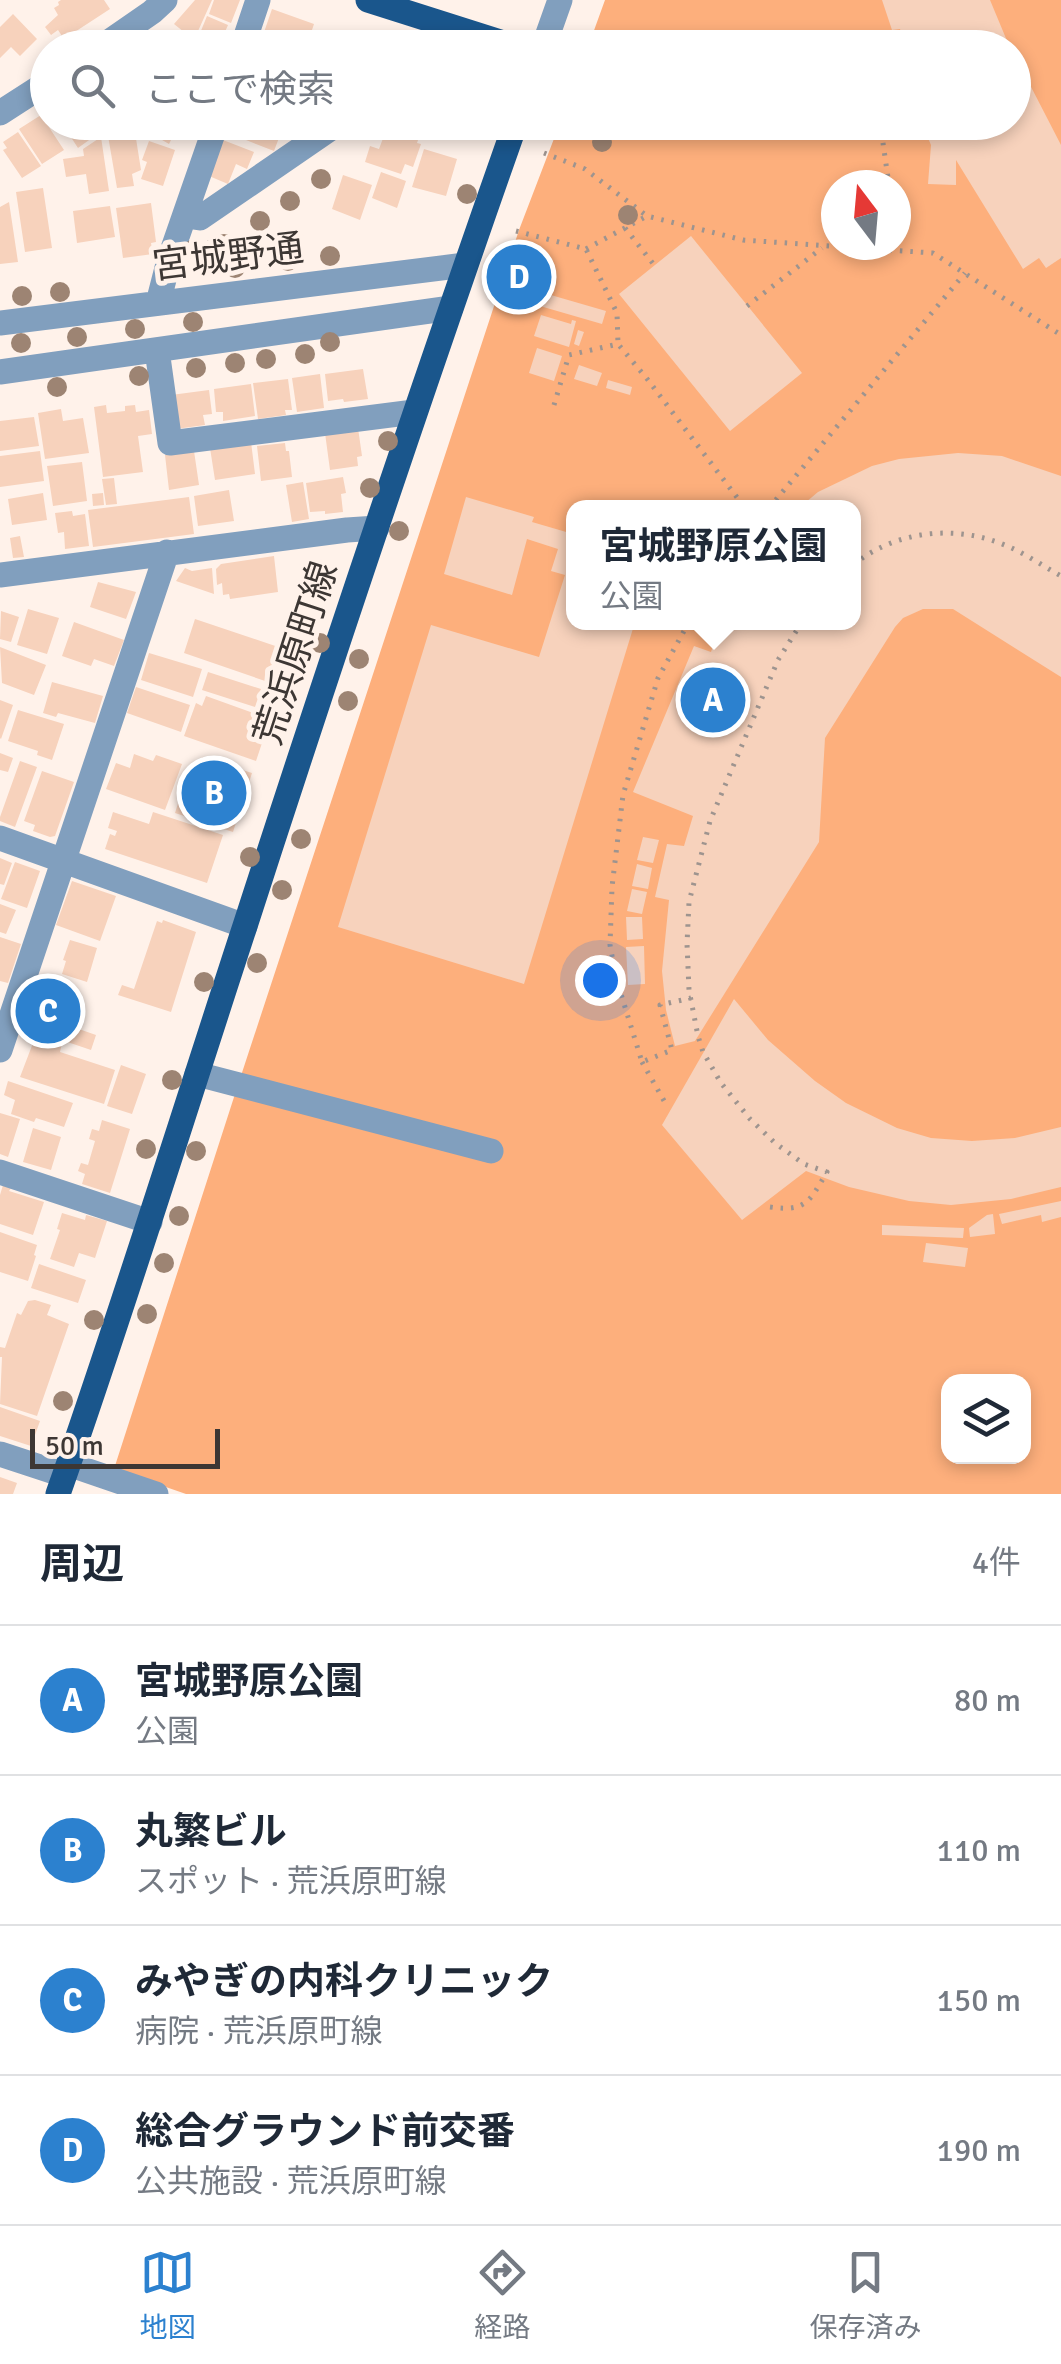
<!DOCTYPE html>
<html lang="ja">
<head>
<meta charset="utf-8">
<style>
  :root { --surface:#fff; --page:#f2f2f3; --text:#1f2937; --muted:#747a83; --line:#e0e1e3; --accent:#2c81cf }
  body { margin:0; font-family:Signika,"Noto Sans JP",sans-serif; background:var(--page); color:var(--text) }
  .controls { position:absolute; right:30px; bottom:30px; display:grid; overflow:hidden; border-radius:20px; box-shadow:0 5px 15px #0003 }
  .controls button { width:90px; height:90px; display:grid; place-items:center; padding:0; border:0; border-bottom:2px solid var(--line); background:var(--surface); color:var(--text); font:50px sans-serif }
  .compass { position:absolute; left:821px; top:170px; width:90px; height:90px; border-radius:50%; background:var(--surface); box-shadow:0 5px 15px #0003; rotate:344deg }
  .scale { position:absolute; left:30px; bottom:25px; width:190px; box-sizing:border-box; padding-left:10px; border:5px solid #3d3734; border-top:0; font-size:28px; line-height:35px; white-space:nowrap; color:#3d3734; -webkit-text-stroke:8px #fff2ea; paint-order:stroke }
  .you { position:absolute; left:600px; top:980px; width:35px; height:35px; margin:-25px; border:8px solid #fff; border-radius:50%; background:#1a73e8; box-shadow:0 0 0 15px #1a73e833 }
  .badge { display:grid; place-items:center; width:65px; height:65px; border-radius:50%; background:var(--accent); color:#fff; font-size:32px; font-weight:700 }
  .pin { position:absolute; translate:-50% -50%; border:5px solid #fff; box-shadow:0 2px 10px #0006 }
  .popup { position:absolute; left:566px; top:500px; width:295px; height:130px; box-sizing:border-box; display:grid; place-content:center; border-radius:20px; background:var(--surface); filter:drop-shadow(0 2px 8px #0005); font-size:32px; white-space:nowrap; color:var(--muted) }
  .popup b { font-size:38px; color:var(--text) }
  .popup::after { content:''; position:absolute; left:50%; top:100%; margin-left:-20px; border:20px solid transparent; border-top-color:var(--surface) }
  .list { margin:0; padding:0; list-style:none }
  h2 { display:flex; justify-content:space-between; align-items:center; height:130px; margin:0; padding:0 40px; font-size:42px }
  h2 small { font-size:32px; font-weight:400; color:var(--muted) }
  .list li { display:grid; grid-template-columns:65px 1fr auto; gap:30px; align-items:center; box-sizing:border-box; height:150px; padding:0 40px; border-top:2px solid var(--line) }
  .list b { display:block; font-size:38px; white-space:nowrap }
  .list p { margin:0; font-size:32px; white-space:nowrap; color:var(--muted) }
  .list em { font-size:32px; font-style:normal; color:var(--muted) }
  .icon { flex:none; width:55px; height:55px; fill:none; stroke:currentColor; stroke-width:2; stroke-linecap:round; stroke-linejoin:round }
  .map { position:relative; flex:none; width:1061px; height:1494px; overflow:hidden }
  .search { position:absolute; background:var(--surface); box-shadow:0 5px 15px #0003; left:30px; right:30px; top:30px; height:110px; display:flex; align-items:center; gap:25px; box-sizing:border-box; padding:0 35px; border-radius:55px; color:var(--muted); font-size:38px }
  .sheet { height:730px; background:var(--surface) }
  nav { display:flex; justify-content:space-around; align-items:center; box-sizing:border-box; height:140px; border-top:2px solid var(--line); background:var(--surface); font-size:28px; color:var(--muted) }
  nav a { display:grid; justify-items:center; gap:5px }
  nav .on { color:var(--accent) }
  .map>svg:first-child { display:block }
  .green { fill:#fdaf7c; fill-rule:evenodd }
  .building { fill:#f7d2bc }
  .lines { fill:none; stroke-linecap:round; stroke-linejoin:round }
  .path { stroke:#9e948f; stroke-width:5; stroke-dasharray:2.5 8; stroke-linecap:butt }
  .minor { stroke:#819fbe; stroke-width:25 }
  .major { stroke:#1a568c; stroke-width:25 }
  .tree { fill:#9d8473 }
  .labels { text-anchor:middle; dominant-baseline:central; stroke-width:10; stroke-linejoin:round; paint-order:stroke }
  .street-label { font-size:38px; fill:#3d3734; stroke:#fff2ea }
</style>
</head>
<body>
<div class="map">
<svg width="1061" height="1494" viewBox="0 0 1061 1494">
  <rect width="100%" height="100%" fill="#fff2ea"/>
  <!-- green -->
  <path class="green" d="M605,0H1061V1494H186L114,1469L235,1094L519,230L560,123L1014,122V48L588,47ZM836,185H896V245H836ZM573,508H853V622H573ZM948,1382H1024V1456H948Z"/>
  <!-- building -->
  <path class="building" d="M61,0H104L110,9L64,39L58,30L51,35L45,27L58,15L54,8L59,5L58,2Z
    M195,0H212L194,40L174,24Z
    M214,0H240L231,23L209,14Z
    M882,0H990L1010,48H907L900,29L892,30Z
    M272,9L314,24L306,48H280L261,41Z
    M13,14L37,39L20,56L11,47L0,58V27Z
    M207,16L228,25L218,48H194Z
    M159,37L166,48H143Z
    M336,37L366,47V48H332Z
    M1014,54L1061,145V258L1046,268L1039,258L1023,269L956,160V185L928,184L931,145L921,122H1014Z
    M41,115L64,150L42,164L19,129Z
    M61,122H98L103,130L78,148Z
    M147,122H180L169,144L143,129Z
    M253,122H285L274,151L246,140Z
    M414,122H467L461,138Z
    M134,126L141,170L132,174L134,186L117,188L107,130Z
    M404,126L421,131L417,143L421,144L413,167L405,164L401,174L365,162L370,146L379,149L385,133L391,135L392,130L401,133Z
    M18,132L41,166L22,178L3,150L7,148L3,142Z
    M101,137L109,191L89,194L86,174L66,177L63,159L84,156L83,149Z
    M223,140L254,152L247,169L236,164L228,184L209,176Z
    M149,141L175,150L163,186L141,179L147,162L142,160Z
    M424,149L457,159L446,196L412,187Z
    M381,172L406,181L397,208L372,198Z
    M343,175L372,185L360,220L332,209Z
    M43,188L52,248L25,252L16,192Z
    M9,202L18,262L0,264V207Z
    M151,203L156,242L151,243L153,254L123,258L116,208Z
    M110,206L115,237L77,243L73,211Z
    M691,236L802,373L730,431L619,294Z
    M514,262L540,272L533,290L507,281Z
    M537,291L606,311L602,324L533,304Z
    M541,315L571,324L572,320L576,321L569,347L534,336Z
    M578,330L584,332L579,346L574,344Z
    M537,348L562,356L554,381L529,373Z
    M579,365L602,373L597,386L574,379Z
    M363,369L368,399L344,402L343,399L328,401L325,374Z
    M320,374L324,408L297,412L292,378Z
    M288,379L292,410H285L286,415L258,419L253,383Z
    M608,380L632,387L630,395L606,388Z
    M251,384L255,416L223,421V412H216L214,389Z
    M209,390L212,414L203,415L205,425L176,429L171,395Z
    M106,405L107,413L125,411V406L135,405L136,412L149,410L152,434L138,436L143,472L103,477L94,407Z
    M61,409L63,421L83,418L89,453L45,459L38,413Z
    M34,417L39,446L0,451V421Z
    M358,428L362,456L357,457L358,466L330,470L325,433Z
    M251,442L255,474L215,480L210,448Z
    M285,443L286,451H289L292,477L261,481L257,446Z
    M40,451L44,481L0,487V456Z
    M194,451L199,485L169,490L165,455Z
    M958,453L1002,456L1061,476V677L953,609H923L903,618L895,627L825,738L819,842L695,1041L675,1046L666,1010L662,971L669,900L655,897L667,844L684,846L693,816L633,792L694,646L711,652L721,622H853V508H799L818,492L872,466L899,459Z
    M82,462L87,501L53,506L47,466Z
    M343,477L346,493L341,494L343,512L325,514V511L310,512L306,483Z
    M114,478L117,504L106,505L102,479Z
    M303,482L309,519L292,522L286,485Z
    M229,490L234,521L198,526L194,496Z
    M43,493L47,520L12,525L8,499Z
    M103,493L104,505L93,506L92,494Z
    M189,497L194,534L93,547L88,510Z
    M466,497L534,517L532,522L573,534V622H635L524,984L338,927L431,625L539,657L565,575L551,571L558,549L527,539L512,595L444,574Z
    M72,511L73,516L85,514L89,546L65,549L64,532L58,533L55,513Z
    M20,536L24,557L13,558L10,538Z
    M274,556L278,592L230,599L229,594L223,595L222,583L217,585L216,569L221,564Z
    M185,568L192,571L212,568L214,594L176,581Z
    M98,582L136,592L126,619L90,607Z
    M28,609L59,618L47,654L17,645Z
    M1,611L19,617L11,642L0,639Z
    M195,619L293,652L288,666L278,662L271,683L184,653Z
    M74,622L124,640L114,666L94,659L91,666L62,656Z
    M0,647L46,665L34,695L2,683Z
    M149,653L202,669L193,697L141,680Z
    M208,672L261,689L255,707L202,690Z
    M52,682L103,696L95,723L58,713L56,717L43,713Z
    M136,687L190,705L181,732L127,713Z
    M206,696L270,719L256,761L184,736L196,703L202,706Z
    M0,700L13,705L1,739L0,738Z
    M18,710L64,724L52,760L37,755L38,751L8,741Z
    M0,753L13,758L8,772L0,770Z
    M134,754L153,761L156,755L182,764L165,810L106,789L116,763L130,768Z
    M202,757L252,773L233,832L175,813L190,766L198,769Z
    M20,761L37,767L15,827L0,821V817Z
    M42,771L74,782L55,836L50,837L33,831L35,825L24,821Z
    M113,812L149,824L153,812L223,835L207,883L105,849L110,834L115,836L117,831L108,828Z
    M643,837L659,840L653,863L637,860Z
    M0,858L12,863L4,885L0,884Z
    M15,862L40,871L27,908L1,899Z
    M637,864L652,868L648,889L632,886Z
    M72,881L116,896L100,941L56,925Z
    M632,889L647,892L642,914L627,911Z
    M0,904L16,910L6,934L0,932Z
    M626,917H642L643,939L627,940Z
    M163,920L196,932L171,1012L118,995L122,985L134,989L157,921L162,923Z
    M0,937L21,944L8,983L0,981Z
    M70,940L97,948L87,982L62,974L66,961L63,960Z
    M644,946L645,984L628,985L626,947Z
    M41,984L66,993L56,1021L96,1035L91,1050L26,1028Z
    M734,999L768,1040L815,1081L846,1103L897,1128L931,1138L972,1141L1015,1138L1061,1127V1187L1011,1199L951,1205L909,1201L849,1187L806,1171L742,1220L662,1125Z
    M47,1039L62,1043L60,1052L115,1070L104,1104L20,1077L33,1043L44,1047Z
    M121,1065L146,1074L132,1114L107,1106Z
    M8,1081L73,1103L64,1127L36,1118L34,1122L11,1114L15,1100L4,1095Z
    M0,1113L20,1119L8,1157L0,1154Z
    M102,1120L130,1129L110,1193L82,1184L85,1174L78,1171L81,1163L88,1165L95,1141L89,1139L92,1129L99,1131Z
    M33,1128L61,1137L51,1170L23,1162Z
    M3,1185L11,1188L9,1191L44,1202L33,1235L0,1224V1195Z
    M1061,1201V1217L1042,1222L1041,1215L1002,1224L999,1214Z
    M62,1213L85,1220L86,1215L107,1221L95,1258L79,1253L74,1267L50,1259L60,1230L57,1229Z
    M993,1214L995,1234L970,1237L969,1228L987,1215Z
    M882,1225L964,1228L963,1238L882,1235Z
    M0,1232L37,1245L34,1255L36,1256L28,1281L0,1272Z
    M926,1243L968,1248L965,1267L923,1262Z
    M39,1264L86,1280L78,1303L31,1288Z
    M35,1300L51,1305L47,1315L69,1324L37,1416L0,1404L2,1357H0V1347L5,1348L17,1313L21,1315L28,1301Z
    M0,1407L40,1421L31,1446L0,1436Z
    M0,1477L17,1483L13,1494H0Z"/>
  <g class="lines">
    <!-- path -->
    <path class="path" d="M880,122L889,185
      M544,153L585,169L647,216L743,240L933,253L1061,335
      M625,228L655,266
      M516,231L586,249L617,313L618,344
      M896,232L898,249
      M210,240L212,256
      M586,249L647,216
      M747,306L822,248
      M554,405L569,355L618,344L648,380L745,508
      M769,508L965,273
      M853,565C896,530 957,524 1007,546C1026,554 1043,566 1061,576
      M689,622L658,678L623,795L612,887L610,945L616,978L642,1062L672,1050L660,1005L691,998
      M642,1062L667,1106
      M770,1207C806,1212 809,1202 827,1172L804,1164L775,1143L750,1119L721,1083L703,1052L698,1036L689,990L687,944L689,902L710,821L778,660L802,622"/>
    <!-- minor -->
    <path class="minor" d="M100,48L152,12L165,0
      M242,48L258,0
      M543,48L560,0
      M0,113L48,82
      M186,216L200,218L340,122
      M158,303L169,260L217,122
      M0,323L465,265
      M157,350L170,443L414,412
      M0,372L451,308
      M0,575L347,530L377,528
      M0,838L245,926
      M0,1050L167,552
      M197,1074L491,1151
      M0,1172L150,1222
      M0,1454L64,1475
      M68,1464L156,1494"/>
    <!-- major -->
    <path class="major" d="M368,0L519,48
      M58,1494C124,1306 183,1115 245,926C332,657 422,389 516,122"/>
  </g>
  <!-- trees -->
  <g class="tree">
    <circle cx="602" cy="142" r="10"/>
    <circle cx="321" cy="179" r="10"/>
    <circle cx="467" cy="194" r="10"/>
    <circle cx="290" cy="201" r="10"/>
    <circle cx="628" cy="215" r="10"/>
    <circle cx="260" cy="221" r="10"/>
    <circle cx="224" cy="244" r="10"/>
    <circle cx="194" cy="249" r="10"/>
    <circle cx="330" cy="256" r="10"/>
    <circle cx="288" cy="261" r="10"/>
    <circle cx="235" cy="268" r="10"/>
    <circle cx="60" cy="292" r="10"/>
    <circle cx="22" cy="296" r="10"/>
    <circle cx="193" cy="322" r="10"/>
    <circle cx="135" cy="329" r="10"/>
    <circle cx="77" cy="337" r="10"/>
    <circle cx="330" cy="342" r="10"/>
    <circle cx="21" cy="343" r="10"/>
    <circle cx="305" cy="354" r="10"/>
    <circle cx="266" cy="359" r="10"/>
    <circle cx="235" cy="363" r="10"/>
    <circle cx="196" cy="368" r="10"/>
    <circle cx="139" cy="376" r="10"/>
    <circle cx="57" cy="387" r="10"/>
    <circle cx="388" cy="441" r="10"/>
    <circle cx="370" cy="488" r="10"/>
    <circle cx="399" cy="531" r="10"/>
    <circle cx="320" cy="643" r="10"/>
    <circle cx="359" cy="659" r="10"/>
    <circle cx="348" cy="701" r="10"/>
    <circle cx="301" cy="839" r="10"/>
    <circle cx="250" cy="857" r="10"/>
    <circle cx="282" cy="890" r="10"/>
    <circle cx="257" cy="963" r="10"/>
    <circle cx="204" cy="982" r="10"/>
    <circle cx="172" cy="1080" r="10"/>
    <circle cx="146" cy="1149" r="10"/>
    <circle cx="196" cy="1151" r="10"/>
    <circle cx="179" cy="1216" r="10"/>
    <circle cx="164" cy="1263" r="10"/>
    <circle cx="147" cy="1314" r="10"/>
    <circle cx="94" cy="1320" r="10"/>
    <circle cx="63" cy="1401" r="10"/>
  </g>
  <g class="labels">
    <!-- street labels -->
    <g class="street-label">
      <text transform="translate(228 257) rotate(-7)">宮城野通</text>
      <text transform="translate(296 653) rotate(-72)">荒浜原町線</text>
    </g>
  </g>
</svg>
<div class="controls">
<button><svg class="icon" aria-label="layers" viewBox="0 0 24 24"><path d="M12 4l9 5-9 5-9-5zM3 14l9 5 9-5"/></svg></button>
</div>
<svg class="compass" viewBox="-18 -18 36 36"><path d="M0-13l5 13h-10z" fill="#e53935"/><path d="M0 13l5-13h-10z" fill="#747a83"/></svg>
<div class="scale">50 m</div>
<div class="you"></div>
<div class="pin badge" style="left:713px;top:700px">A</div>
<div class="popup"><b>宮城野原公園</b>公園</div>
<div class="pin badge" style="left:214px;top:793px">B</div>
<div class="pin badge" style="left:48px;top:1011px">C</div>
<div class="pin badge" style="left:519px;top:277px">D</div>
<div class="search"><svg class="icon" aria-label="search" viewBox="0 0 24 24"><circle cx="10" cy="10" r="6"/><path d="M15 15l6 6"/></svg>ここで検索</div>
</div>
<section class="sheet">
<h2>周辺<small>4件</small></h2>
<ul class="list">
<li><span class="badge">A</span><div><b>宮城野原公園</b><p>公園</p></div><em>80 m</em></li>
<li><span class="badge">B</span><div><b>丸繁ビル</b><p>スポット · 荒浜原町線</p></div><em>110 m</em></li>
<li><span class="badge">C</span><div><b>みやぎの内科クリニック</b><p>病院 · 荒浜原町線</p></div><em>150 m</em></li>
<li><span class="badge">D</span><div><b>総合グラウンド前交番</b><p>公共施設 · 荒浜原町線</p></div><em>190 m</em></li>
</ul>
</section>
<nav>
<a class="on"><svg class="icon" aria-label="map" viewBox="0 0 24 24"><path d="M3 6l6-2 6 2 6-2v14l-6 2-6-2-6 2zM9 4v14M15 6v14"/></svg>地図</a>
<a><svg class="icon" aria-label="directions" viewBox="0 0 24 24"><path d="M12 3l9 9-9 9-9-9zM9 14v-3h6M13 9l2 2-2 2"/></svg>経路</a>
<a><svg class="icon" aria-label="saved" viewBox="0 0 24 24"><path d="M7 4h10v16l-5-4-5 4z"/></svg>保存済み</a>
</nav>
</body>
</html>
